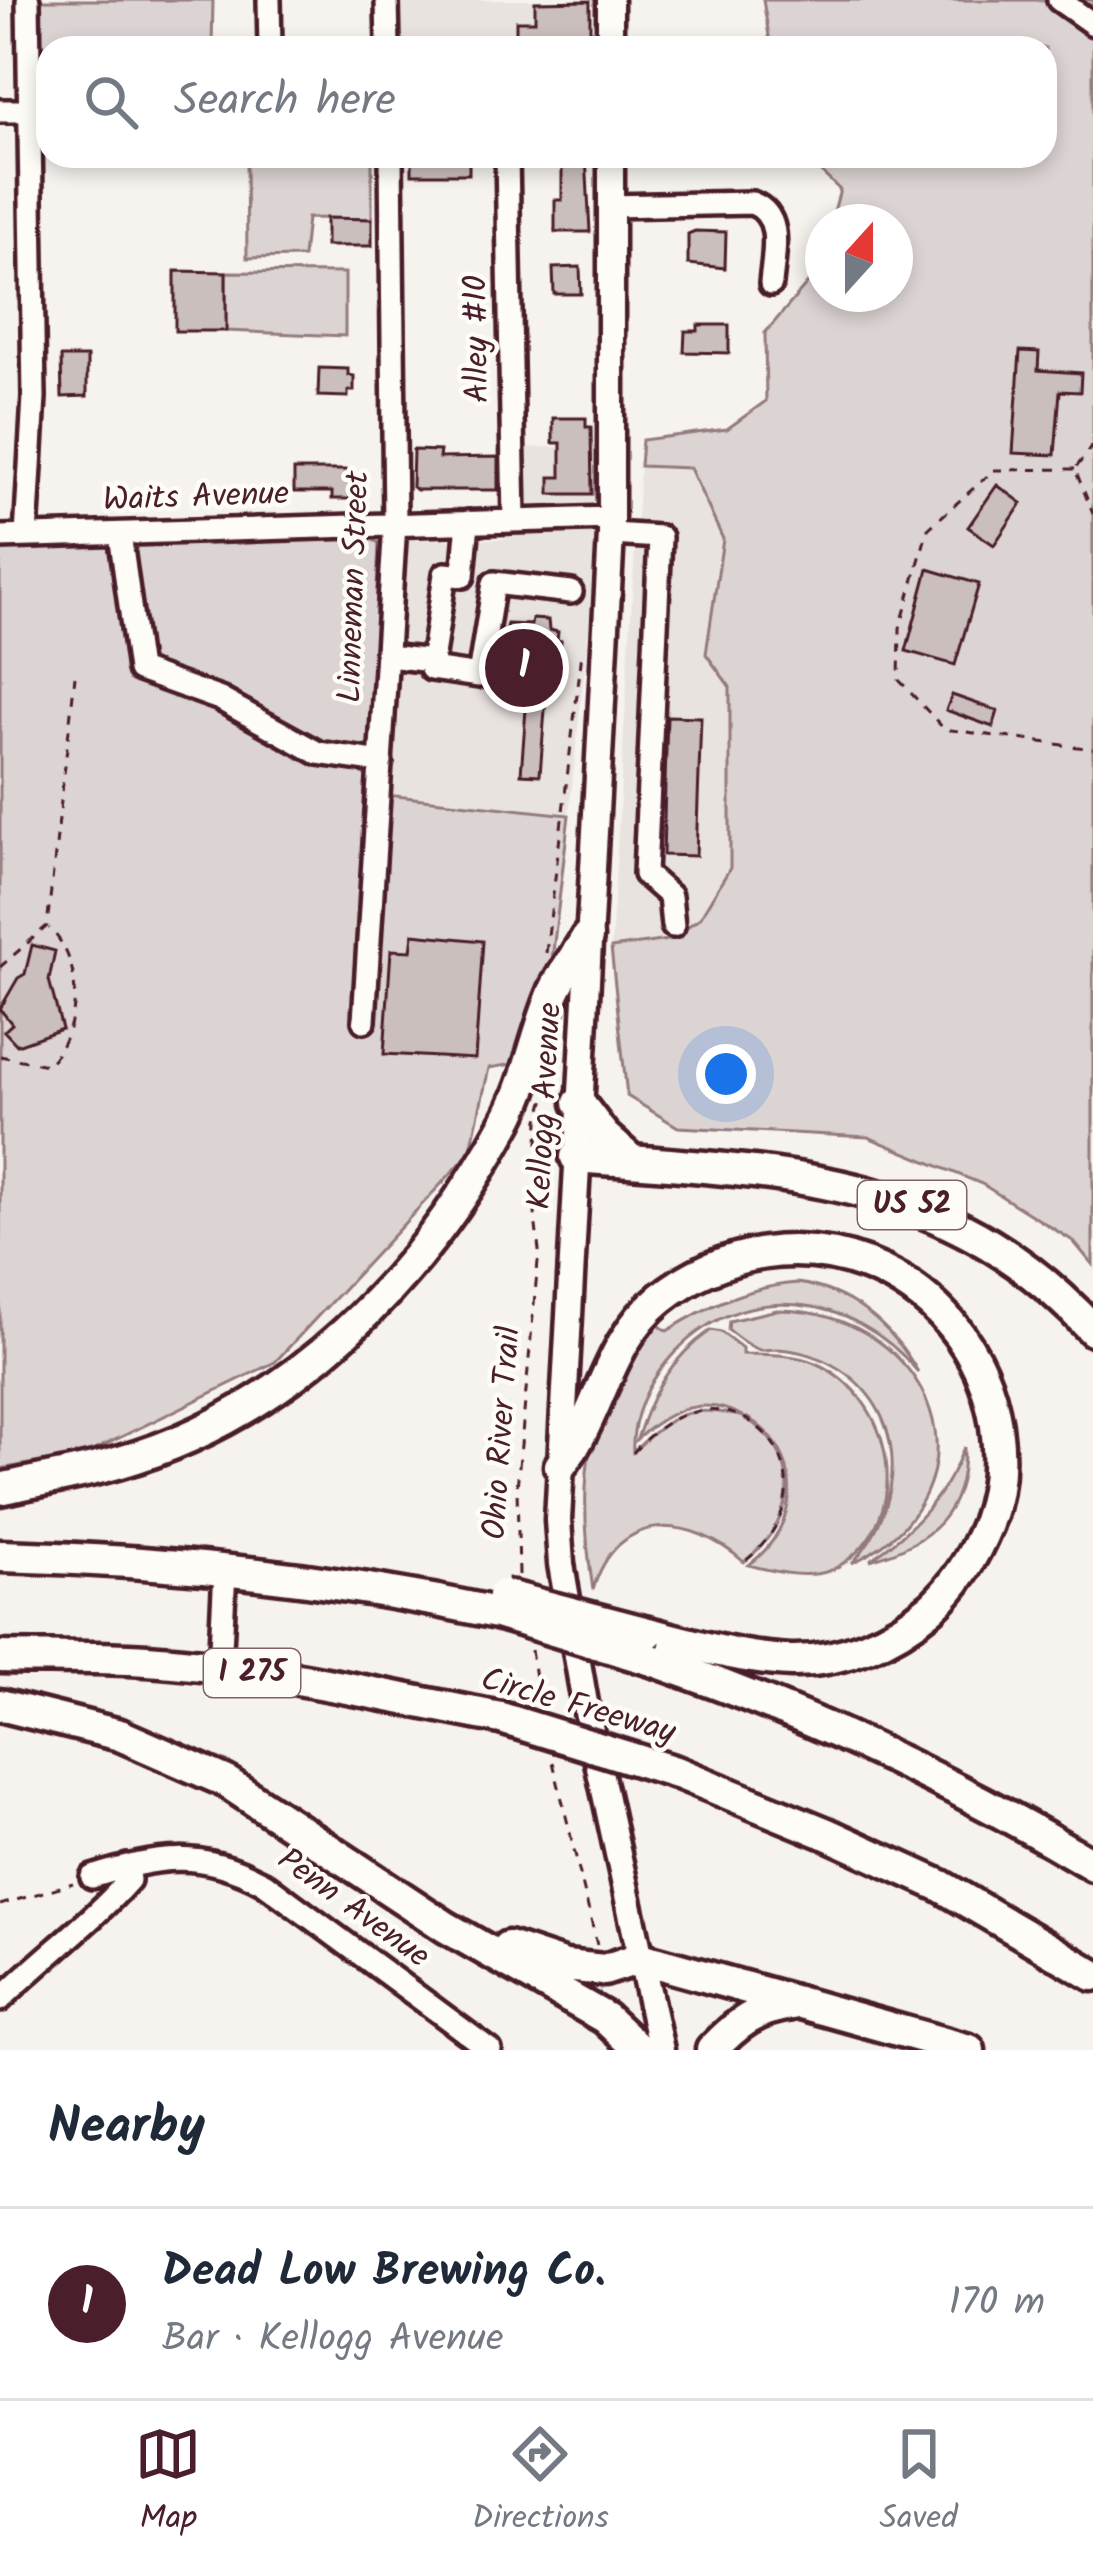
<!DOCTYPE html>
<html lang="en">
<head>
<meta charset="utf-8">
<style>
  :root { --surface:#fff; --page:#f2f2f3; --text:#1f2937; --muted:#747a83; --line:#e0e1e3; --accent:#4a1f2b }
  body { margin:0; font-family:Kalam,sans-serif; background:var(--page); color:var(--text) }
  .compass { position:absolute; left:805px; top:204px; width:108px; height:108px; border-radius:50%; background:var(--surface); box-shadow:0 6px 18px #0003; rotate:21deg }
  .you { position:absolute; left:726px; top:1074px; width:42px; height:42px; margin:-30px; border:9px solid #fff; border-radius:50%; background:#1a73e8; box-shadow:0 0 0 18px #1a73e833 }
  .badge { display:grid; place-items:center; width:78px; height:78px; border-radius:50%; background:var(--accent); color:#fff; font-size:39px; font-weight:700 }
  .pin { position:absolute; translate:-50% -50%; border:6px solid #fff; box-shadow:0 3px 12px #0006 }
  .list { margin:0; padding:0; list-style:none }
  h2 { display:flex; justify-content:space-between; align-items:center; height:156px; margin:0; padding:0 48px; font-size:51px }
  h2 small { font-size:39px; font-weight:400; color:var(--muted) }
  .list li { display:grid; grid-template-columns:78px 1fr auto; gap:36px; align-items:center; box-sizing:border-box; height:192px; padding:0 48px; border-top:3px solid var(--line) }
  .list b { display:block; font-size:45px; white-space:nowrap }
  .list p { margin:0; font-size:39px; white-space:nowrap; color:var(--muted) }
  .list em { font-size:39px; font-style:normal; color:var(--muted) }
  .icon { flex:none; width:66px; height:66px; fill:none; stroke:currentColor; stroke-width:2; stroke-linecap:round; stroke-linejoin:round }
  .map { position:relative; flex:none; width:1093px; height:2050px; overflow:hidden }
  .search { position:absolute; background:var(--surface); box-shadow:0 6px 18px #0003; left:36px; right:36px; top:36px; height:132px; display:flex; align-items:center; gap:30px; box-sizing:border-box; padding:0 42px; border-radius:36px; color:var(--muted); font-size:45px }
  .sheet { height:348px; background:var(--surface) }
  nav { display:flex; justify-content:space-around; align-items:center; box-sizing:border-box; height:168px; border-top:3px solid var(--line); background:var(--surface); font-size:33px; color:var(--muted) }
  nav a { display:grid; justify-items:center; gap:6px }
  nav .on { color:var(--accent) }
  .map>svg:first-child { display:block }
  .built { fill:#e9e3e0 }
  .green { fill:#dcd4d2; stroke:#937a7e; stroke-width:3 }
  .building { fill:#cbbfbe; stroke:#4a1f2b; stroke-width:3 }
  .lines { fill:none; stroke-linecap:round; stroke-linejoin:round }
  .minor-casing { stroke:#4a1f2b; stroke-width:30 }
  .major-casing { stroke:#4a1f2b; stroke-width:33 }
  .highway-casing { stroke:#4a1f2b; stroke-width:39 }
  .path { stroke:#4a1f2b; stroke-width:3; stroke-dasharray:9 9; stroke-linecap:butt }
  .minor { stroke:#fdfcf7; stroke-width:21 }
  .major { stroke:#fdfcf7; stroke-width:24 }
  .highway { stroke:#fdfcf7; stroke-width:30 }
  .highway-bridge-casing { stroke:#4a1f2b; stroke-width:39; stroke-linecap:butt }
  .highway-bridge { stroke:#fdfcf7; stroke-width:30 }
  .labels { text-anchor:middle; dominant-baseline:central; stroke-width:9; stroke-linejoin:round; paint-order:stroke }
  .shield { fill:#fdfcf7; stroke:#806168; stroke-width:3 }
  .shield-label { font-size:30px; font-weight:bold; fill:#4a1f2b }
  .street-label { font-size:33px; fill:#4a1f2b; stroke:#fdfcf7 }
</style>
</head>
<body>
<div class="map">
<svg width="1093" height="2050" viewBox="0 0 1093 2050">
  <rect width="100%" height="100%" fill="#f6f3ef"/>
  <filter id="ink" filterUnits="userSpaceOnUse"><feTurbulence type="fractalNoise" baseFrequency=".00833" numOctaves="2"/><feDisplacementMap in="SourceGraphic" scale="24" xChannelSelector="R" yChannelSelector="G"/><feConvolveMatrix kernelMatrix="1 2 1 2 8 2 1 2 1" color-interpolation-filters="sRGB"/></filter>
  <g filter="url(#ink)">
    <!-- built -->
    <path class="built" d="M396,0H590V48H396Z
      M595,446L596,558L569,815L390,798L405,540L504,539L508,448Z
      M640,466L690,468L723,539L706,654L730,686V868L700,918L668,940L611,948Z"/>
    <!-- green -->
    <path class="green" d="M33,0H213L212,48H48V99H38Z
      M763,0H1093V1265L1073,1241L982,1184L868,1137L678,1127L627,1096L611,948L668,940L700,918L730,868V687L706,654L723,539L690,468L640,466L642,440L727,429L766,401L765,333L818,271L823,252V294H895V222H831L840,190L804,156H1045V48H771Z
      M246,156H372V219L307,218L303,257L247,258Z
      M226,272L345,273V336L226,331Z
      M364,536L379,543L368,793L569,815L549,986L524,1062L489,1068L470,1153L275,1362L86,1454L0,1469V546Z
      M797,1283C850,1290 892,1326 918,1372C853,1293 740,1276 669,1359C648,1383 631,1418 633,1452C672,1414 689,1403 744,1417C705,1394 668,1410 637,1439C652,1392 670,1359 711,1330L721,1332L742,1348V1354C766,1355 792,1353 815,1363C894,1397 917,1517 839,1566C816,1582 775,1572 749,1565C801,1526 806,1451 746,1417C752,1423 761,1429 767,1436C805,1478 784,1531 744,1562C690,1514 617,1509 593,1590C583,1525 579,1449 609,1388C620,1366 636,1346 649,1325L657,1324L667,1331C709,1305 747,1287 797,1283Z
      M777,1310C934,1311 1003,1491 852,1563C911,1501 908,1399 823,1360C810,1354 793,1350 778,1349C775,1349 763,1350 760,1350C748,1347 737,1337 728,1330L729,1321Z
      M964,1447C965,1513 932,1543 870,1560C911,1532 947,1494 964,1447Z"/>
    <!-- building -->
    <path class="building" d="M590,1V48H516V21H535V2Z
      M412,156H469V174H412Z
      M562,156H586L590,232H555V200H562Z
      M326,218L372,219V246H326Z
      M695,231L726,232L725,268L688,264V234Z
      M580,267L581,294H554L553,268Z
      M175,271L226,272V331H175Z
      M698,325H729V353L684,352L685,331H698Z
      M1020,351L1039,352L1038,370L1081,373L1080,392L1060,391L1055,455L1013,453Z
      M61,357H87V396L62,397Z
      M319,368L348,369V375L354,376V391H348V397L318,396Z
      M553,418H586V427H591L592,494H550V477H561V443H553Z
      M413,450L440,451L439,458L498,457V490H417L412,487Z
      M294,470H353V499H332V492H294Z
      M997,485L1022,503L994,545L968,527Z
      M928,569L979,584L955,665L906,651Z
      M532,619L548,620L549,630L558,632L557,640L561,641L558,683H554L553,698L546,697L540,775L521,774L527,696L513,695L514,684L492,683L507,624L531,625Z
      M952,695L998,711L993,727L946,710Z
      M667,716L701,717L696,856L663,855Z
      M413,934L483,941L475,1059L384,1054L391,950L411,951Z
      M32,945L55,951L49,980L62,1029L17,1045L4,1031L12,1024L0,1009L18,978L25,974Z"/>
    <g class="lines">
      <defs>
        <path id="minor" d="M269,0L270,48
          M387,0L388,48
          M1059,0L1093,24
          M0,111H48
          M507,156L514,521
          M610,206L752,203C785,216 773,256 771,284
          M468,522L463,576L445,574L431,669L479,676L494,583L571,592
          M120,534L139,670L220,699L318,753L381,762
          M611,534L660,537L645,874L670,896L673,926
          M26,536L34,397L28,0
          M0,537L611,518
          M388,656L432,661
          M364,1021L395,523L391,156
          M220,1668L225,1570
          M92,1877C159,1856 200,1849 264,1883L490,2050
          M0,2000C42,1958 89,1925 129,1880L127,1866"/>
        <path id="major" d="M610,0V48
          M611,156V534L558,1520L561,1564L585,1703L661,2050"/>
        <path id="highway" d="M579,1103L604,1136L632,1161
          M576,1157C776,1173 947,1171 1093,1330
          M560,1466C601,1415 606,1342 661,1298C787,1198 972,1266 996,1426C1001,1461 999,1492 987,1524C974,1556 957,1584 932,1607C893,1640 843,1662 791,1661C742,1659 695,1645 648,1633
          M0,1489C39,1480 79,1474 117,1463C292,1414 423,1276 507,1121C529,1080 536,1034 554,992C562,973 577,955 587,937
          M0,1556C168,1560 333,1578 497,1613
          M0,1657C49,1658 98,1657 147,1660C266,1668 384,1696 501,1718
          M655,1661C807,1714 955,1782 1093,1865
          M0,1705L120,1735L225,1781L446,1927L605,2018L639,2050
          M676,1772L827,1834L941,1886L1093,1975
          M508,1947L565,1966L604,1970L640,1958L969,2050
          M712,2050C737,2023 756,2009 792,2004"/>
      </defs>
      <!-- minor casing -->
      <use href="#minor" class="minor-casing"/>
      <!-- major casing -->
      <use href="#major" class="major-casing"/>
      <!-- highway casing -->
      <use href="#highway" class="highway-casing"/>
      <!-- path -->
      <path class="path" d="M1093,445L1075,469L1093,514
        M1075,469L994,470L928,529L900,628L899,680L944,729L1093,749
        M546,953L582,653
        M0,967L47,926L75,676
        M0,1056L47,1065C82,1031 85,961 49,928
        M633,1453C725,1341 854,1475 744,1562
        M519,1575L517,1488L539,1251L535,1218L539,1120L547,1090
        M531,1650L539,1706
        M553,1762L597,1945
        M0,1905L73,1883"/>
      <!-- minor -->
      <use href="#minor" class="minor"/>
      <!-- major -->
      <use href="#major" class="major"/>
      <!-- highway -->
      <use href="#highway" class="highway"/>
      <defs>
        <path id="highway-bridge" d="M503,1595L648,1633
          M497,1613L655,1661
          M501,1718L676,1772"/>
      </defs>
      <!-- highway-bridge casing -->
      <use href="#highway-bridge" class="highway-bridge-casing"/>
      <!-- highway-bridge -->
      <use href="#highway-bridge" class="highway-bridge"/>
    </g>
  </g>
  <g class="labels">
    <!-- shield labels -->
    <g class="shield">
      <rect x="858" y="1181" width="108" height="48" rx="9"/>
      <rect x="204" y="1649" width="96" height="48" rx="9"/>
    </g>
    <g class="shield-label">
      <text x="912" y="1205">US 52</text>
      <text x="252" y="1673">I 275</text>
    </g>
    <!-- street labels -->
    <g class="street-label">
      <text transform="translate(478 339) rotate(-91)">Alley #10</text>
      <text transform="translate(196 498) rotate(-2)">Waits Avenue</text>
      <text transform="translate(355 587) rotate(-88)">Linneman Street</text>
      <text transform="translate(546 1106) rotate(-87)">Kellogg Avenue</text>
      <text transform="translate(503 1433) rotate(-86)">Ohio River Trail</text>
      <text transform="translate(578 1707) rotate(16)">Circle Freeway</text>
      <text transform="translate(353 1909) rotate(36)">Penn Avenue</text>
    </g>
  </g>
</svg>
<svg class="compass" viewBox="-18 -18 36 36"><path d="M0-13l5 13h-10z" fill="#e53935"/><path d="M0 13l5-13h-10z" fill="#747a83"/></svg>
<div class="you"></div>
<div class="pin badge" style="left:524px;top:668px">1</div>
<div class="search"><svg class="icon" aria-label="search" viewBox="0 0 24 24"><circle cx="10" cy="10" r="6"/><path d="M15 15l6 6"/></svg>Search here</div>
</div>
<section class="sheet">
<h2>Nearby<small></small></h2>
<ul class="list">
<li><span class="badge">1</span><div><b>Dead Low Brewing Co.</b><p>Bar · Kellogg Avenue</p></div><em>170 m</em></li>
</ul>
</section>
<nav>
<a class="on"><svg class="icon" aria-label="map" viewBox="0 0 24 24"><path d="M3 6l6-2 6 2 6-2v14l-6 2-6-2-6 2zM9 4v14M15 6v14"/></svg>Map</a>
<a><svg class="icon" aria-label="directions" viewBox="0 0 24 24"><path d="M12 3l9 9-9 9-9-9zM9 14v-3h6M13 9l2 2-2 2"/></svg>Directions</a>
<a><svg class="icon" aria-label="saved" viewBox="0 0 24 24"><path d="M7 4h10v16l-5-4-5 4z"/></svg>Saved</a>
</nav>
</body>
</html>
